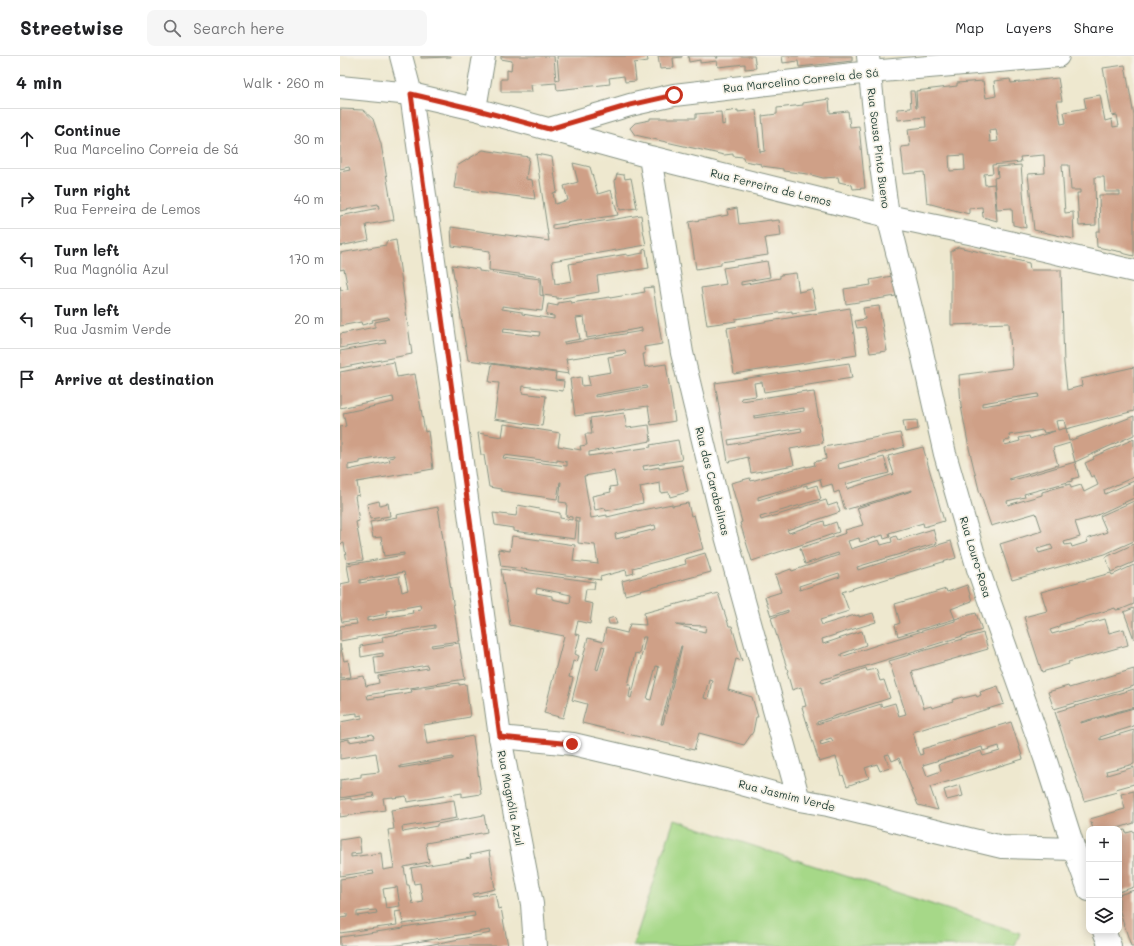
<!DOCTYPE html>
<html lang="en">
<head>
<meta charset="utf-8">
<style>
  :root { --surface:#fff; --page:#f6f6f6; --text:#202124; --muted:#757577; --line:#e0e0e0 }
  body { margin:0; font-family:Mali,sans-serif; background:var(--page); color:var(--text) }
  .controls { position:absolute; right:12px; bottom:12px; display:grid; overflow:hidden; border-radius:8px; box-shadow:0 2px 10px #0003 }
  .controls button { width:36px; height:36px; display:grid; place-items:center; padding:0; border:0; border-bottom:1px solid var(--line); background:var(--surface); color:var(--text); font:20px sans-serif }
  .stop { position:absolute; width:12px; height:12px; margin:-9px; border:3px solid #c8321e; border-radius:50%; background:#fff }
  .stop.end { background:#c8321e; border-color:#fff; box-shadow:0 1px 4px #0008 }
  .list { margin:0; padding:0; list-style:none }
  h2 { display:flex; justify-content:space-between; align-items:center; height:52px; margin:0; padding:0 16px; font-size:17px }
  h2 small { font-size:13px; font-weight:400; color:var(--muted) }
  .list li { display:grid; grid-template-columns:26px 1fr auto; gap:12px; align-items:center; box-sizing:border-box; height:60px; padding:0 16px; border-top:1px solid var(--line) }
  .list b { display:block; font-size:15px; white-space:nowrap }
  .list p { margin:0; font-size:13px; white-space:nowrap; color:var(--muted) }
  .list em { font-size:13px; font-style:normal; color:var(--muted) }
  .icon { flex:none; width:22px; height:22px; fill:none; stroke:currentColor; stroke-width:2; stroke-linecap:round; stroke-linejoin:round }
  .map { position:relative; flex:none; width:794px; height:890px; overflow:hidden }
  header { display:flex; align-items:center; gap:24px; box-sizing:border-box; height:56px; padding:0 20px; background:var(--surface); border-bottom:1px solid var(--line) }
  header strong { font-size:19px }
  nav { display:flex; gap:22px; margin-inline-start:auto; font-size:14px }
  .search { width:280px; height:36px; background:var(--page); display:flex; align-items:center; gap:10px; box-sizing:border-box; padding:0 14px; border-radius:8px; color:var(--muted); font-size:15px }
  main { display:flex }
  aside { flex:1; background:var(--surface) }
  .map>svg:first-child { display:block }
  .green { fill:#a6d888; stroke:#628a5e }
  .building { fill:#cfa087; fill-rule:evenodd }
  .lines { fill:none; stroke-linecap:round; stroke-linejoin:round }
  .minor-casing { stroke:#869282; stroke-width:24 }
  .tertiary-casing { stroke:#869282; stroke-width:24 }
  .minor { stroke:#fff; stroke-width:22 }
  .tertiary { stroke:#fff; stroke-width:22 }
  .route { stroke:#c8321e; stroke-width:5 }
  .labels { text-anchor:middle; dominant-baseline:central; stroke-width:3.5; stroke-linejoin:round; paint-order:stroke }
  .street-label { font-size:11px; fill:#1f3d34; stroke:#f7f3e8 }
</style>
</head>
<body>
<header>
<strong>Streetwise</strong>
<div class="search"><svg class="icon" aria-label="search" viewBox="0 0 24 24"><circle cx="10" cy="10" r="6"/><path d="M15 15l6 6"/></svg>Search here</div>
<nav><a>Map</a><a>Layers</a><a>Share</a></nav>
</header>
<main>
<aside>
<h2>4 min<small>Walk · 260 m</small></h2>
<ul class="list">
<li><svg class="icon" aria-label="ahead" viewBox="0 0 24 24"><path d="M12 20V5M6 11l6-6 6 6"/></svg><div><b>Continue</b><p>Rua Marcelino Correia de Sá</p></div><em>30 m</em></li>
<li><svg class="icon" aria-label="right" viewBox="0 0 24 24"><path d="M7 20v-9h11M14 6l5 5-5 5"/></svg><div><b>Turn right</b><p>Rua Ferreira de Lemos</p></div><em>40 m</em></li>
<li><svg class="icon" aria-label="left" viewBox="0 0 24 24"><path d="M17 20v-9H6M10 6l-5 5 5 5"/></svg><div><b>Turn left</b><p>Rua Magnólia Azul</p></div><em>170 m</em></li>
<li><svg class="icon" aria-label="left" viewBox="0 0 24 24"><path d="M17 20v-9H6M10 6l-5 5 5 5"/></svg><div><b>Turn left</b><p>Rua Jasmim Verde</p></div><em>20 m</em></li>
<li><svg class="icon" aria-label="arrive" viewBox="0 0 24 24"><path d="M6 21V4h12l-3 4 3 4H6"/></svg><div><b>Arrive at destination</b></div></li>
</ul>
</aside>
<div class="map">
<svg width="794" height="890" viewBox="0 0 794 890">
  <rect width="100%" height="100%" fill="#f7f3e8"/>
  <filter id="ink" filterUnits="userSpaceOnUse"><feTurbulence type="fractalNoise" baseFrequency=".025" numOctaves="2"/><feDisplacementMap in="SourceGraphic" scale="8" xChannelSelector="R" yChannelSelector="G"/><feConvolveMatrix kernelMatrix="1 2 1 2 8 2 1 2 1" color-interpolation-filters="sRGB"/></filter>
  <filter id="wash" filterUnits="userSpaceOnUse"><feTurbulence type="fractalNoise" baseFrequency=".012" numOctaves="4" result="noise"/><feDisplacementMap in="SourceGraphic" scale="16" xChannelSelector="R" yChannelSelector="G"/><feGaussianBlur stdDeviation="0.9" result="paint"/><feColorMatrix in="noise" values="0 0 0 0 0 0 0 0 0 0 0 0 0 0 0 0 0 1.4 0 .05"/><feComposite in="paint" operator="in"/></filter>
  <g filter="url(#wash)">
    <rect width="100%" height="100%" fill="#eee8cf"/>
    <!-- green -->
    <path class="green" d="M334,764L680,877L675,890H293Z"/>
    <g id="blocks">
      <!-- building -->
      <path class="building" d="M81,0H111V1L81,2Z
        M161,0H214L216,25L219,24L217,0H307L308,5L294,7L296,25L285,26L284,20L269,22L270,28L217,34L216,27L191,29L192,36H161V23H167V14L171,15L172,5L161,3Z
        M318,0H342V1L333,2L334,12L320,13Z
        M348,0H376V2H378L377,0H414L416,12L405,13V8L378,11L377,5L360,7V4L349,6Z
        M442,0H512V5L459,11L458,5L443,7Z
        M785,9L794,60V200L782,197V196L757,191L756,175H760L759,139H780V136H765L764,121H755L756,169L739,170L737,137H740V134H731L729,109H722L725,157L733,156L734,183L694,174L688,118L705,117L704,99L680,101L681,106L652,109L653,117L644,118L645,129L654,128L657,165L643,161L642,151L629,152V158L587,147L584,116L564,118L561,91L570,90L568,73L586,71L585,61L558,64L557,53L571,52L570,35H574L576,52H577L576,35L617,30V27L643,25L646,42L656,40L654,25L670,23L671,27L718,22L722,45H717L721,68L726,67L724,56L746,52L744,42L760,39L765,65L772,63L773,71L779,70L777,59L772,60L763,12ZM656,73L658,85L650,86L649,74ZM624,99L625,114L610,115L609,100Z
        M489,43L490,57L508,55L510,71L519,70L525,132L513,133L512,129L499,126L498,121L483,122L468,118L443,115V113L422,110L421,108L404,105L403,101L393,100V98L384,99L295,79L290,72L295,67L310,64V62H356V58L381,56L382,69L385,68L384,56L398,54V56L416,54L420,96L425,95L422,60L437,58V52L463,49V47Z
        M0,53L23,54L33,63L41,88L54,164L26,169L29,184L0,190V160L39,152L38,148L0,155V116L10,114L9,111L0,113Z
        M143,94L189,101L186,123L192,124L195,143L114,132L117,110Z
        M196,98L212,101L217,136L213,137L215,148L228,144L224,130L238,126L233,107L250,111L258,138L271,134L278,159L212,169V173L301,159L303,174L306,189L212,205L215,228L232,225L229,208L287,198V200L303,197V194L306,193L309,212L257,220L259,236L217,243V241L203,239L201,221L149,214L150,195L112,190L111,171L209,185Z
        M681,109L686,172L673,169L672,152L657,153L654,122L658,121L657,111Z
        M277,118L284,119L285,123L291,122L297,152L280,154L275,125Z
        M397,152L399,168L431,164V165L439,164L441,180L425,182L428,199L381,206V209L356,213L349,166L388,159L387,154Z
        M56,184L72,298L0,312V295L46,287L45,284L0,292V278L35,271V266L49,263L48,261L32,264L33,266L22,269L21,266L0,270V230L1,234L8,233L4,213L0,214V197L46,189V186Z
        M618,191L689,207L690,214H721L724,307L727,334L742,330L741,323L794,311V355L726,373L724,364L716,365L718,374L726,372L729,385L794,360V379L735,406L730,387L713,392L718,409L669,423L670,425L735,406L739,421L732,423V425L684,438L685,441L667,445L668,449L702,439V436L730,428L731,432L741,429L744,436L758,429L754,419L751,421L745,407L754,403L753,401L794,383V421L764,434L765,438L794,425V442L753,461L735,466L740,481L724,486L725,489L731,488L732,491L748,486L747,483L767,476L760,460L794,445V485L765,498L672,524L660,488L702,475L696,457L651,470L639,434L629,392L621,350L619,319L672,312L669,267L611,269V195ZM698,338L699,341L642,350V347ZM703,374L704,377L715,375L690,383L689,380L679,382L680,385L665,389L664,385L670,384L669,379ZM711,489L713,493L699,497L697,493Z
        M427,205L430,221L401,226V229L440,222V219L456,217L459,236L472,233L476,253L452,257V255L395,263L396,265L367,269L361,232L386,228L383,212Z
        M112,209L139,213V215L200,223V239L204,240L202,255L162,250V253L182,256V258L214,263V260L206,259L208,248L218,250V247L230,245L231,247L270,241V242L305,236L304,232L313,231L322,288L304,291L305,298H303L305,311L326,308L335,365L311,369L308,350L235,360L230,323L241,321L242,330L250,329L248,320L271,316L268,301L286,298L285,294L226,303L229,318L128,304ZM244,261L247,282L302,272V275L224,288V286L240,283L236,262ZM164,272L200,276L199,280L163,276ZM306,330L307,332L255,341V339Z
        M552,220L556,240L506,248L504,233L531,229L530,224Z
        M539,250L547,295L530,297L525,271L517,272L515,265L525,263L523,252Z
        M510,252L517,299L394,318L387,272Z
        M54,306L57,321L75,318L85,376L88,375L93,413L17,426L19,439L15,440L19,465L16,466L23,504L7,507L4,487L0,488V371L6,370L3,357L54,346L53,341L0,352V316ZM54,399V401L49,402L50,405L8,414V409L20,407V405Z
        M509,307L512,322L424,336L422,326L414,327L416,340L401,342L402,345L466,335V337L474,336L483,387L450,393L454,409L411,417L408,401L388,406L375,327ZM464,352V355L414,362V360ZM461,372L462,375L389,389L388,384Z
        M152,308L216,317L215,324L224,325L223,335L183,330L182,337L206,340L202,370L154,363L159,327L149,326Z
        M284,357L287,372L309,369L311,385L249,396V400L311,391L310,389L338,384L342,404L303,410L304,414L319,411V413L342,409L348,436L330,441L329,436L321,437L320,427L300,431L303,447L266,455L265,452L255,454L252,440L271,436L270,431L277,430L274,415L244,420L251,462L267,459V461L297,454V455L332,448V450L348,447L351,460L354,459L363,493L293,512L294,517L287,519L286,514L260,521L261,524L161,510L158,493L170,495L172,480L235,489L233,505L258,508L255,489L238,487L239,462L235,461V464L237,465L235,483L173,475V472L155,469L153,457L176,460L178,449L220,457V462L232,464V461L226,460L227,447L219,446L221,426H220L217,443L161,435V433L149,431L144,399H141L138,377L162,381L164,368L220,377L218,390L241,394L240,390L247,389L245,378H252L250,362ZM164,399L217,406V404L227,406V410L163,402ZM315,469L316,473L276,483L275,478Z
        M577,364L578,373L565,376L563,365Z
        M560,377L564,391L498,408L499,413L544,401L549,417L506,428L507,433L554,418L548,400L583,391L604,465L584,471L583,467L549,477L550,481L544,483L543,479L520,486L519,482L508,485L511,493L539,484L541,489L552,486L551,482L556,480L558,484L593,473L597,487L517,511L518,514L611,485L616,502L523,530V529L502,536L509,555L480,564L482,569L515,559L516,560L519,559V561L533,557L536,566L482,583L483,588L522,575L526,589L501,598V601L543,587L615,565V563L558,580L555,569L560,567L555,548L606,533L607,536L627,529L632,545L611,553L615,563L636,557L642,574L481,624L482,627L526,612L527,615L536,613L540,625L544,624L550,642L477,666V668L541,648V651L555,647L559,660L566,658L549,605L643,577L648,593L572,615L584,652L591,650L592,652L613,646L612,644L622,641L623,642L636,639L637,641L641,639L640,636L658,630L664,648L573,676L578,695L580,699L583,698L582,693L671,666L683,703L590,731L598,754L578,749L559,702L552,705L549,698L545,699L550,712L540,715L537,708L525,712L529,722L507,730L503,719L502,720L496,701L479,706L462,651L466,650L461,631L452,634L447,616L448,615L431,562L448,556V554L431,560L425,541L441,536L435,519L451,513L452,515L499,499L498,497L465,508L460,492L506,477L505,474L523,469L517,452L572,435V434L505,454L499,435L494,437L492,428L482,431L480,423L418,441V444L467,429V432L477,429L481,443L420,461L421,464L486,444L488,450L497,447L500,456L447,474L449,477L484,465L485,470L496,466L499,476L412,505L400,467L402,466L391,427L410,422L411,425L466,410V411L475,409L474,406L486,403L484,391ZM499,517L500,521L460,534L459,530ZM491,682L493,685L481,689L480,686ZM659,690L660,695L643,700L641,695L599,708L601,715L587,720L583,709L642,691L643,695Z
        M39,445L40,449L48,447L50,460L30,463L27,448Z
        M98,451L119,585L91,589L92,591L119,587L125,623L27,639L28,643L72,636L71,633L119,627V629L126,628L130,661L84,669L87,688L133,680L141,738L122,741V737L67,746L66,740L53,742V741L43,742L45,754L0,761V744L11,742V744L34,741L33,737L0,742V724L21,721V718L39,716L36,697L0,703V685L9,683V686L34,682L33,678L0,683V666L22,662V659L17,660V657L0,659V624L24,620L26,630L39,627L38,620L88,612L87,609L36,618L34,601L43,600V597L21,601L20,590L43,586L42,581L95,572V569L0,585V570L17,568L16,564L2,566L0,557V528L10,526L7,509L64,499V497L44,500L41,481L33,482L30,466L57,461L56,459ZM64,516L68,534L62,536L59,520L20,527V524ZM80,549L81,553L72,554L73,557L27,565V562L47,558L46,555ZM113,701V703L60,712V710Z
        M794,488V506L771,516L766,501Z
        M365,497L371,516L285,539L282,525L346,508L345,503Z
        M794,509V548L782,553L776,554L775,552L719,569V571L710,574L712,578L765,563L769,577L784,573L788,589L728,606L729,608L702,616L684,561L707,555L701,536L771,517L772,519Z
        M161,513L255,526L254,533H246L244,546L253,548L250,568L238,565L235,578L240,579L235,598L239,600L237,606L233,605L229,621L233,622L223,662L204,657L224,580L170,569ZM197,532L231,539L230,547L212,543V540L196,537Z
        M378,537L389,570H392L402,605L396,603L388,634L412,641L418,661H416L413,676L404,689L359,677L354,694L242,667L247,648L232,644L248,582L263,586L266,572L287,577L290,568L306,569L304,557ZM336,569L366,570L365,576ZM303,581H306L291,642L289,641L291,629H288L295,597L299,598ZM262,590L265,591L258,614L256,613ZM341,590H342L323,668H321ZM316,610L319,611L311,644L307,643ZM369,623L372,624L368,643L364,642Z
        M794,552V583L784,556Z
        M275,561L277,568H269L268,563Z
        M0,588L4,605L8,604L11,621L0,622Z
        M794,613V630L714,653L708,636L728,630L729,632Z
        M794,633V651L741,666V667L794,652V670L760,681V684L794,674V708L766,715L767,719L794,711V728L776,733L777,736L744,745L715,656Z
        M620,729L623,740L607,744L604,734Z
        M794,735V767L775,773H753L750,763L785,753L781,738Z
        M114,744L117,762L62,771L63,776L97,770V768L144,759L147,776L86,787L89,806L64,811L67,829H69L73,848L83,846L80,827L74,828L71,812L131,802L130,799L149,795L155,833L133,838V841L155,837L158,853L161,852L168,890H83L151,877L150,874L52,890H0V881L64,872L63,871L135,860L134,856L63,868L61,855L55,856L57,869L0,877V862L7,861V858L0,859V823L34,818L33,815L0,820V784L19,781L21,797L11,798V801L41,797L43,814L54,812L48,774L54,773L51,754ZM57,831L60,850L46,852L43,833ZM36,854L37,857L17,860V856Z
        M785,774L786,777L794,775V831L779,836V775Z
        M794,834V890H791L779,853V839Z"/>
    </g>
  </g>
  <g filter="url(#ink)">
    <use href="#blocks" fill-opacity="0" stroke="#869282" stroke-width="1"/>
    <g class="lines">
      <defs>
        <path id="minor" d="M528,0L536,74L548,160L581,292L605,398L638,513L705,702L734,793L749,834
          M0,31L71,38L135,53L310,101L548,160L634,178L794,215
          M135,53L144,0
          M209,73L290,49L334,39L530,16L718,0
          M310,101L342,297L386,480L459,744
          M160,681L233,688L387,724L459,744L488,749L662,791L734,793
          M764,875L770,890"/>
        <path id="tertiary" d="M61,0L71,38L160,681L192,848L195,890"/>
      </defs>
      <!-- minor casing -->
      <use href="#minor" class="minor-casing"/>
      <!-- tertiary casing -->
      <use href="#tertiary" class="tertiary-casing"/>
      <!-- minor -->
      <use href="#minor" class="minor"/>
      <!-- tertiary -->
      <use href="#tertiary" class="tertiary"/>
    </g>
  </g>
  <g class="lines" filter="url(#ink)">
    <!-- route -->
    <path class="route" d="M232,688L160,681L71,38L134,53L209,73L290,49L334,39"/>
  </g>
  <g class="labels">
    <!-- street labels -->
    <g class="street-label">
      <text transform="translate(461 24) rotate(-6)">Rua Marcelino Correia de Sá</text>
      <text transform="translate(539 92) rotate(83)">Rua Sousa Pinto Bueno</text>
      <text transform="translate(431 131) rotate(14)">Rua Ferreira de Lemos</text>
      <text transform="translate(373 425) rotate(76)">Rua das Carabelinas</text>
      <text transform="translate(636 501) rotate(73)">Rua Louro-Rosa</text>
      <text transform="translate(447 739) rotate(14)">Rua Jasmim Verde</text>
      <text transform="translate(171 742) rotate(79)">Rua Magnólia Azul</text>
    </g>
  </g>
</svg>
<div class="controls">
<button>+</button>
<button>−</button>
<button><svg class="icon" aria-label="layers" viewBox="0 0 24 24"><path d="M12 4l9 5-9 5-9-5zM3 14l9 5 9-5"/></svg></button>
</div>
<div class="stop" style="left:334px;top:39px"></div>
<div class="stop end" style="left:232px;top:688px"></div>
</div>
</main>
</body>
</html>
